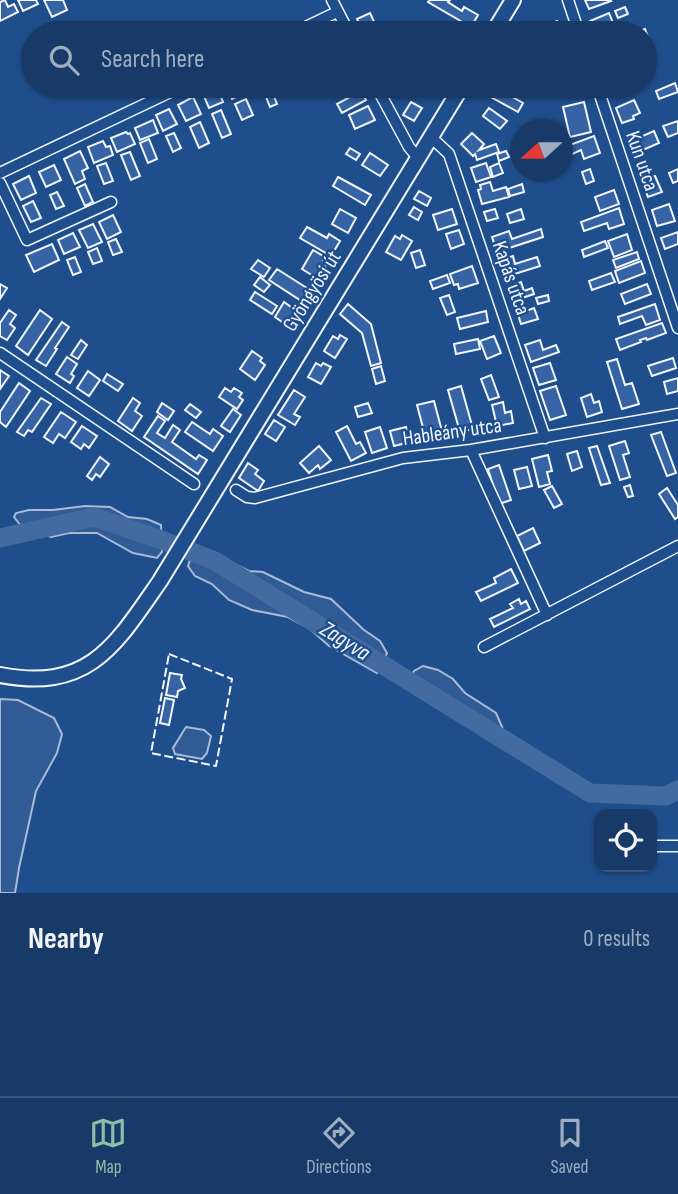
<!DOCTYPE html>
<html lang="en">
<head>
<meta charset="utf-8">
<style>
  :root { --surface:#173a69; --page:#20416f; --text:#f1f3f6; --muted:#9eadc0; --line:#36547d; --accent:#8abfa5 }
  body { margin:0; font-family:"Sofia Sans Condensed",sans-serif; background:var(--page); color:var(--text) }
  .controls { position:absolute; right:21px; bottom:21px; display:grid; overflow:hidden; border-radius:14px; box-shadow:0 2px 5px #0004 }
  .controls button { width:63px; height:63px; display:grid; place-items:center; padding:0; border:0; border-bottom:2px solid var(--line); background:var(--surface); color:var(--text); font:35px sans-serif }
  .compass { position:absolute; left:510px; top:119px; width:63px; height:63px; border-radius:50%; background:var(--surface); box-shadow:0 2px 5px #0004; rotate:249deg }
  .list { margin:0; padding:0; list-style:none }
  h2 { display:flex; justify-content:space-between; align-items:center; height:91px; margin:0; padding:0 28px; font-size:30px }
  h2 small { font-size:23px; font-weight:400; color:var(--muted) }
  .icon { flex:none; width:38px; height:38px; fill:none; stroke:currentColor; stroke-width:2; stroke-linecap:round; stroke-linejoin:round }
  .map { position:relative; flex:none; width:678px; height:893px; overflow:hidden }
  .search { position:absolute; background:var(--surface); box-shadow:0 2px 5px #0004; left:21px; right:21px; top:21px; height:77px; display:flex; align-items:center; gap:18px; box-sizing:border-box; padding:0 24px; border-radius:38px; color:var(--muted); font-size:26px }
  .sheet { height:203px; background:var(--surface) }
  nav { display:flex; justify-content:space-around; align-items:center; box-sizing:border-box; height:98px; border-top:2px solid var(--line); background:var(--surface); font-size:19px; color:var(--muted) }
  nav a { display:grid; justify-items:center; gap:4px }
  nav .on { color:var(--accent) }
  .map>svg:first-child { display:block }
  .green { fill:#305b95; stroke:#a8bbd7; stroke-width:2 }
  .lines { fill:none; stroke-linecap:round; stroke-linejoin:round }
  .river { stroke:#446ba0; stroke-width:19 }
  .building { fill:#3563a3; stroke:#f2f6ff; stroke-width:2 }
  .street-casing { stroke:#f2f6ff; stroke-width:13 }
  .secondary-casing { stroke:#f2f6ff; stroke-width:18 }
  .street { stroke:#1f4e8c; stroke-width:10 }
  .secondary { stroke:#1f4e8c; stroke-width:14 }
  .fence { stroke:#f2f6ff; stroke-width:2; stroke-dasharray:9 3.5; stroke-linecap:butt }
  .labels { text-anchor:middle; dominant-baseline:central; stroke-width:5; stroke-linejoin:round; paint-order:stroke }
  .street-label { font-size:21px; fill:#f2f6ff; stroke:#1f4e8c }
  .water-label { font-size:23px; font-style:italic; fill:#f2f6ff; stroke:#1f4e8c }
</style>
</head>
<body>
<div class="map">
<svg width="678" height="893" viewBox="0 0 678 893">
  <rect width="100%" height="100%" fill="#1f4e8c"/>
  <!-- green -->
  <path class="green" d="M85,506L110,507L128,517L147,519L161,525L162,552L157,558L133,553L97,533H69L51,537L21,526L14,517L16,513L29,510H53Z
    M212,553L249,571L263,572L304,592L331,599L364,630L380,641L387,653L377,673L329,646L310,629L288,617L252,610L229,600L212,584L195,576L188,566L190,560Z
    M423,666L438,670L453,679L465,693L496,713L503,729L493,740L406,687L414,671Z
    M0,699L18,700L54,718L62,734L57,753L36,791L19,868L15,893H0Z
    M186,727L204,730L211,736L207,753L202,759L175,754L173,748Z"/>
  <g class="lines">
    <!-- river -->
    <path class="river" d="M0,538L94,517L159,539L215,561L590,793L666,796L678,790"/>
  </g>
  <!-- building -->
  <path class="building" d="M5,0L8,7L14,4L18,12L0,21V2Z
    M18,0H36L38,4L23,11Z
    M44,0H63L67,10L52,17Z
    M430,0H450L448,2L462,11L464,7L478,15L471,27L428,2Z
    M585,0H610L611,1L589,9Z
    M625,7L628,14L618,18L615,11Z
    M370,13L376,26L363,32L357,19Z
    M609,13L613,23L608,25L610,30L603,33H595L590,21Z
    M557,21L562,33H540L538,29Z
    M645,29L649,40L645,42V33H633Z
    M647,57L650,65L646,67L649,72L646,73L647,76L645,77V58Z
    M675,83L678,92L659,99L656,91Z
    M226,86H246L249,91L232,99Z
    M314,86H341L320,96Z
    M497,86H502L513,92L511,96L523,103L518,112L491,97Z
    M553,86H561L563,91L556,93Z
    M567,86H583L584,87L580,88L582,91L571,95Z
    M615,86H639V87L625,93L624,91L618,93Z
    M217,87L223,102L209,108L203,94Z
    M271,89L277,104L270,107L264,92Z
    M361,91L366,100L342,113L337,104Z
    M193,97L201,114L186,121L178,105Z
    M246,99L253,115L242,120L235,104Z
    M634,100L640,113L633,116L634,119L622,123L616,108Z
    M411,102L422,108L414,121L403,115Z
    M584,102L591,132L570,137L563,107Z
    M368,106L375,120L355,129L349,115Z
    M489,108L507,121L500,129L483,116Z
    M169,109L177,124L163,131L156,115Z
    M221,110L231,134L222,138L212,114Z
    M153,120L158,133L140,140L135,128Z
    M678,121V133L668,137L663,126Z
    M200,122L209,143L199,148L190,127Z
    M654,131L659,143L636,153L631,141Z
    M126,132L128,134L130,133L135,144L117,152L111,138Z
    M174,133L181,148L173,152L166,136Z
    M472,133L484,144L479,150L496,144L499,152L477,160L475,154L473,156L461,144Z
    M594,136L600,153L584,159L581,150L570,155L567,146Z
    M149,139L157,159L148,163L140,143Z
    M103,141L106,147L110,146L113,155L94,163L88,147Z
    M350,148L360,154L356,160L346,154Z
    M80,151L88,168L82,171L85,179L75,184L64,159Z
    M506,151L509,157L499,161L497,154Z
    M130,152L140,176L131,180L121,155Z
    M370,153L388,165L380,176L362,165Z
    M106,163L113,181L104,184L97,166Z
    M486,163L491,177L476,182L471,168Z
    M499,163L503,173L493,177L490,167Z
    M54,165L61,180L46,187L39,172Z
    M590,169L594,181L586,184L582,172Z
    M678,169V181L673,183L669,173Z
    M29,176L36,193L21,200L13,184Z
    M655,176L662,192L648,197L642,181Z
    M338,177L371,195L365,205L333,186Z
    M490,182L493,191L506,187L509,197L482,204L478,190L481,189L480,185Z
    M85,184L93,202L85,206L77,188Z
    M522,184L524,192L510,196L508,189Z
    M614,190L619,204L600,211L595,197Z
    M419,191L431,198L427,206L414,199Z
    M57,192L64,206L56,209L50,195Z
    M33,201L41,218L31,222L23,206Z
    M669,204L675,221L657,226L652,210Z
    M414,207L422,212L418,220L409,215Z
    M619,208L624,224L609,229L607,223L584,231L581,222Z
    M340,209L356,218L348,233L332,224Z
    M452,209L457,224L438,230L433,215Z
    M495,209L498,218L487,221L484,212Z
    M521,209L524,219L510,223L507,214Z
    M113,215L121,232L107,239L99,222Z
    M93,224L102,242L88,248L79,230Z
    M307,227L327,238L329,234L340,241L331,256L300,238Z
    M541,229L543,237L497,252L492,237L509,231L512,239Z
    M459,230L464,244L451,249L446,234Z
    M678,232V244L665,249L661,238Z
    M73,233L80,247L64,254L58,240Z
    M627,234L632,250L614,257L608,241Z
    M402,235L412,241L401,260L386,252L395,236L400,239Z
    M116,239L122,252L113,255L108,242Z
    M605,241L608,248L584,257L582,250Z
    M52,244L59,260L34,272L26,255Z
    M97,248L102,261L93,264L88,252Z
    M313,250L325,257L323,260L327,263L318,279L302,269Z
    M420,250L425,265L416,268L411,253Z
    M637,252L639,259L616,268L613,260Z
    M513,256L515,264L537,257L540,266L505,277L499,261Z
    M75,257L81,272L73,275L67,260Z
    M258,260L270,268L264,277L251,269Z
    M641,261L645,273L619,283L615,271Z
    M472,266L478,283L459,289L458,284L454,285L450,274Z
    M277,269L310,290L303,302L269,280Z
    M611,273L615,282L592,290L589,281Z
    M447,275L450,283L433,289L430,281Z
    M260,277L270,285L264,292L254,285Z
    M521,282L524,291L532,288L534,294L513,301L508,287Z
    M0,284L7,288L0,299Z
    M647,284L651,294L625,304L621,294Z
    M255,292L277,306L272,314L250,300Z
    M449,295L455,312L447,315L440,298Z
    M548,295L549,301L538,304L536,298Z
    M284,302L298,312L288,326L275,317Z
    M348,304L371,324L381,363L371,366L362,333L340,314Z
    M655,304L660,320L646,325L642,316L620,324L618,317Z
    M525,308L526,311L534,308L538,319L521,324L517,311Z
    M9,310L16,315L10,324L15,328L7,340L0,336V323Z
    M40,310L52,319L28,355L16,346Z
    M486,311L488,322L460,329L457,318Z
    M62,322L69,327L55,348L57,349L46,366L36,360Z
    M662,323L666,333L647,340L646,338L640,340L641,342L620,350L616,339Z
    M340,335L347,339L335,358L324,351L333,336L338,339Z
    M494,336L501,353L487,359L480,341Z
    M478,339L480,349L456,354L454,344Z
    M81,340L87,345L78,359L71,355Z
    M540,340L543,350L556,345L559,352L531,362L525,345Z
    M252,351L262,358L260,361L265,365L255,380L240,369Z
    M67,357L77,364L71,374L74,376L70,383L56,374Z
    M673,358L676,368L652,376L648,366Z
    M617,359L625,385L632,383L639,404L622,409L607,362Z
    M316,363L321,366L323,363L331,367L321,384L308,377Z
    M550,363L556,380L539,385L533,368Z
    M381,366L385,381L376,384L372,369Z
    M0,370L9,376L0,389Z
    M88,371L100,380L89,396L77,388Z
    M107,374L123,384L118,391L103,381Z
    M491,375L499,397L489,400L481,379Z
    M678,378V391L667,394L664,382Z
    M19,383L30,391L6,427L0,422V412Z
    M461,386L473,429L460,432L448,390Z
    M556,386L566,415L550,420L540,391Z
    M225,388L231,392L234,388L242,393L239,397L243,400L237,409L219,397Z
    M294,390L305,397L294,414L300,417L295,425L278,415Z
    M591,394L594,403L599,401L602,412L587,417L581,398Z
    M41,398L51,404L32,432L28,430L24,436L17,432Z
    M133,398L140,403L135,411L142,416L132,431L118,421Z
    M434,401L443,435L426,439L417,405Z
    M503,402L505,413L511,411L513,423L497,426L492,405Z
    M162,403L174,411L168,420L157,412Z
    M368,403L372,413L358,417L355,407Z
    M190,404L201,412L196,418L185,410Z
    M233,409L241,415L230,432L221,426Z
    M61,412L76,422L65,438L59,434L53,443L44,437Z
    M158,416L165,421L157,433L165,438L173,425L180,430L172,442L196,459L199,455L207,460L198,474L144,437Z
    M274,420L285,427L276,441L265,434Z
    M192,422L210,434L213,429L223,436L213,451L185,432Z
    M82,426L97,436L89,448L84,444L81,449L71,442Z
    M347,426L356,444L360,442L366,453L351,461L336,432Z
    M380,427L387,448L372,453L365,432Z
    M406,427L410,442L394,446L390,431Z
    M661,432L676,473L667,476L651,435Z
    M625,441L629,453L623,455L630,477L620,480L609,446Z
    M319,446L331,460L320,469L318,465L309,473L300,463Z
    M597,446L610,483L601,485L589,448Z
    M577,451L582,467L572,471L567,454Z
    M548,455L552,471L547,472L550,484L539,487L532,459Z
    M100,457L109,464L100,477L96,474L92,480L87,476Z
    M248,463L258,470L255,474L264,481L258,491L239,478Z
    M499,465L511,500L499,504L488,469Z
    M527,467L532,486L519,489L514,470Z
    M630,485L633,496L628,497L624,487Z
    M552,486L562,504L554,508L544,490Z
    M667,488L678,505V517L675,519L659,494Z
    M533,528L540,543L524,551L517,536Z
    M511,569L518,583L481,601L476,592L496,583L494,578Z
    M519,599L521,604L526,601L530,609L494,627L490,619L513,608L510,604Z
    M170,673L182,675L181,679L185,688L178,691L177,697L166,695Z
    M165,698L174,700L169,725L160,723Z"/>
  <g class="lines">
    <defs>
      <path id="street" d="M332,0L349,33
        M568,0L579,33
        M293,33L337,12
        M376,86L409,147L418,158
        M597,86L678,328
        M432,138L449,154L545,438
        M0,173L183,86
        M0,183L27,240L111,202
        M0,353L194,484
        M471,450L547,615
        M236,490L247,497L255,498L403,458L471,450L678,414
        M484,647L678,546
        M652,846H678"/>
      <path id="secondary" d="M493,33L513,0
        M0,675C89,692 115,646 160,581L462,86"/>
    </defs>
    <!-- street casing -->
    <use href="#street" class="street-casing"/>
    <!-- secondary casing -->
    <use href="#secondary" class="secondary-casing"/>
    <!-- street -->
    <use href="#street" class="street"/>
    <!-- secondary -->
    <use href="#secondary" class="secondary"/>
    <!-- fence -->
    <path class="fence" d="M169,654L232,679L216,766L151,753Z"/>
  </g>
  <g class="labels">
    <!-- street labels -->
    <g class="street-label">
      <text transform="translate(642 161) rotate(71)">Kun utca</text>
      <text transform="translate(511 278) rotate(71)">Kapás utca</text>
      <text transform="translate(312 291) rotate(-58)">Gyöngyösi út</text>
      <text transform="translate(452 432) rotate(-8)">Hableány utca</text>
    </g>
    <!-- water labels -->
    <g class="water-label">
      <text transform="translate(345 641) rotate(32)">Zagyva</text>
    </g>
  </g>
</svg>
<div class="controls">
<button><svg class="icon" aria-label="locate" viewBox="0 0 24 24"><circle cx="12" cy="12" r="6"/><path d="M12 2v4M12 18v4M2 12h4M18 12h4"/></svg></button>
</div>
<svg class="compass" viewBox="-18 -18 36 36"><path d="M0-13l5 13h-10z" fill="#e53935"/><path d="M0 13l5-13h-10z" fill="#9eadc0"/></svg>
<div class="search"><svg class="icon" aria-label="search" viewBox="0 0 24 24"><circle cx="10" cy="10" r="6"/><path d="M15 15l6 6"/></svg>Search here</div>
</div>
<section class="sheet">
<h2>Nearby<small>0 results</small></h2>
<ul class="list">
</ul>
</section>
<nav>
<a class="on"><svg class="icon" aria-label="map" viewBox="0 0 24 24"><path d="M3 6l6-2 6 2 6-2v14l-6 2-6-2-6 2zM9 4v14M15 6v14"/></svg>Map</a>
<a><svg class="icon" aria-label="directions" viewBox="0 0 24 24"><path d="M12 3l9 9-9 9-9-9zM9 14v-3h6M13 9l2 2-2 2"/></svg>Directions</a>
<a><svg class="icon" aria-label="saved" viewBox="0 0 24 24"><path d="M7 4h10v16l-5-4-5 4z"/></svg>Saved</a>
</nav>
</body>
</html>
